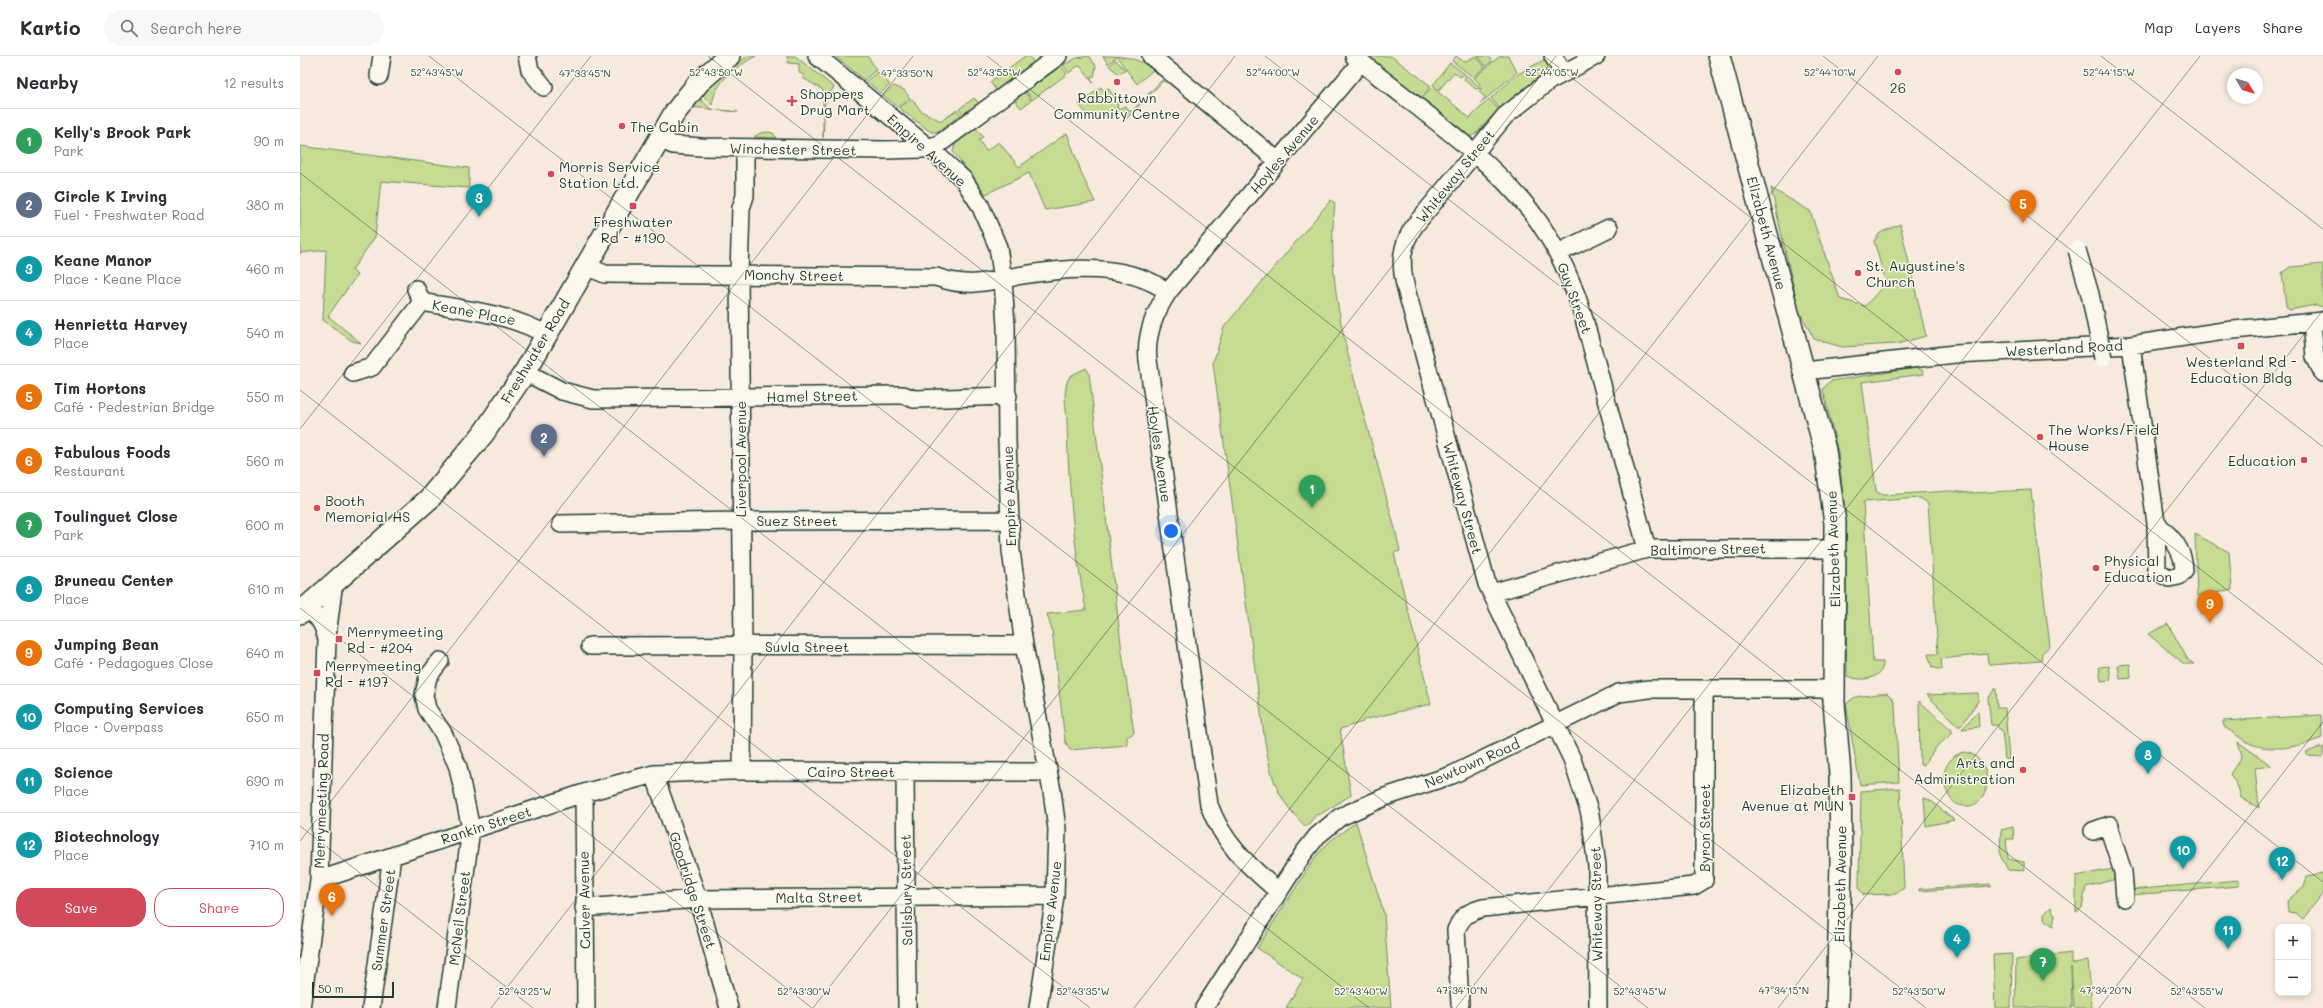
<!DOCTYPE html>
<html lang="en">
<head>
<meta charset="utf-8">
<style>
  :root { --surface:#fff; --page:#f7f7f7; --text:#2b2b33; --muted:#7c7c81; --line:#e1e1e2; --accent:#d1495b }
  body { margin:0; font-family:Mali,sans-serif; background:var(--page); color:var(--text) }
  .controls { position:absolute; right:12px; bottom:12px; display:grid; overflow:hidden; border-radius:8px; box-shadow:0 2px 6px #0003 }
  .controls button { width:36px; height:36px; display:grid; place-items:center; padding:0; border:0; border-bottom:1px solid var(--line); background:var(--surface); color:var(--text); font:20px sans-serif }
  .compass { position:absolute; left:1927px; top:12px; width:36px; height:36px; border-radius:50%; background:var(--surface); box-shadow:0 2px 6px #0003; rotate:128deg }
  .scale { position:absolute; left:12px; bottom:10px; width:82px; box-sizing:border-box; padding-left:4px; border:2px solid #1f3d34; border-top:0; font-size:11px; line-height:14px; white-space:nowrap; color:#1f3d34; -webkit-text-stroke:3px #fbf7ec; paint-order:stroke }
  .you { position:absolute; left:871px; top:475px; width:14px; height:14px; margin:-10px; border:3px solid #fff; border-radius:50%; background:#1a73e8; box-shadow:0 0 0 6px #1a73e833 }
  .badge { display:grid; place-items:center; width:26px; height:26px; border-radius:50%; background:var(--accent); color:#fff; font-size:13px; font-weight:700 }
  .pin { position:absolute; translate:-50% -33px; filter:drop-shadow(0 1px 2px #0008) }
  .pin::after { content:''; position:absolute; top:21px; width:14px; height:12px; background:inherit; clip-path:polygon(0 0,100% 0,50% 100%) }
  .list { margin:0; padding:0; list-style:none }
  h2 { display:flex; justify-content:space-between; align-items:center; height:52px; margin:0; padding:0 16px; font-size:17px }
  h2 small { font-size:13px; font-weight:400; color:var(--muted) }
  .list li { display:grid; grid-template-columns:26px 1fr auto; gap:12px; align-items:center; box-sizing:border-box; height:64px; padding:0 16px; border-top:1px solid var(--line) }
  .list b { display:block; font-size:15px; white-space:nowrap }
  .list p { margin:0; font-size:13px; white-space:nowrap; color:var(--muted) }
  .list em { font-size:13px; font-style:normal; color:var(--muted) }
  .actions { display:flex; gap:8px; padding:12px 16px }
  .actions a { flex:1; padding:9px 0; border:1px solid var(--accent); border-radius:16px; text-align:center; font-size:14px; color:var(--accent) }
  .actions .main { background:var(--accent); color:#fff }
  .icon { flex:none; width:22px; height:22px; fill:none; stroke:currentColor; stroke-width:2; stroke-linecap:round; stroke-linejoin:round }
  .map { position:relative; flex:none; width:2023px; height:952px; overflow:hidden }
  header { display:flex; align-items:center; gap:24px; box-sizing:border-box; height:56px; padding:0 20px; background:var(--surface); border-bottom:1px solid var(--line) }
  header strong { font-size:19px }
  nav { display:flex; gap:22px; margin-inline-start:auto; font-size:14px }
  .search { width:280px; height:36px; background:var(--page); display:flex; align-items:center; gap:10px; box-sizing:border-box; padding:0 14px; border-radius:22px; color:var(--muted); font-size:15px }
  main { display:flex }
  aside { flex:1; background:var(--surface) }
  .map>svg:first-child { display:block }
  .green { fill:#c5dc92; stroke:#728c63 }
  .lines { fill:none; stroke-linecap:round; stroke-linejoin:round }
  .minor-casing { stroke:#1f3d34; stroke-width:20 }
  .major-casing { stroke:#1f3d34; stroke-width:24 }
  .minor { stroke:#fbf7ec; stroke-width:17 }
  .major { stroke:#fbf7ec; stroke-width:21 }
  .minor-bridge-casing { stroke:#1f3d34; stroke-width:20; stroke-linecap:butt }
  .minor-bridge { stroke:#fbf7ec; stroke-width:17 }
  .ticks { fill:none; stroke:#1f3d34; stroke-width:1; stroke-opacity:0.45 }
  .poi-dot { fill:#d1495b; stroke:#fbf7ec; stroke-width:1.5 }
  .labels { text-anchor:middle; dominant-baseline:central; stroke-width:3; stroke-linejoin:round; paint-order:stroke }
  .poi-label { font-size:14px; fill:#1f3d34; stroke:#fbf7ec; text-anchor:start }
  .street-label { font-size:14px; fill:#1f3d34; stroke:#fbf7ec }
  .ticks-label { font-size:10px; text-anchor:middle; fill:#1f3d34; stroke:#fbf7ec; stroke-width:3; stroke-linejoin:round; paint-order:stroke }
</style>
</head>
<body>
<header>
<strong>Kartio</strong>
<div class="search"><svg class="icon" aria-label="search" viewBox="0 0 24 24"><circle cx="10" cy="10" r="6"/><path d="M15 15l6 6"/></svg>Search here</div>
<nav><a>Map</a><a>Layers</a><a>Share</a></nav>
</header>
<main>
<aside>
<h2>Nearby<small>12 results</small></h2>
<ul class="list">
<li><span class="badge" style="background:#2e9e5b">1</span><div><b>Kelly's Brook Park</b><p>Park</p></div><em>90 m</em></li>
<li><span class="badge" style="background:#5c6f8a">2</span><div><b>Circle K Irving</b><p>Fuel · Freshwater Road</p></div><em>380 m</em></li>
<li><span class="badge" style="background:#0f9aa8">3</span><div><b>Keane Manor</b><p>Place · Keane Place</p></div><em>460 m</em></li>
<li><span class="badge" style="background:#0f9aa8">4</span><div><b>Henrietta Harvey</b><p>Place</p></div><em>540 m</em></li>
<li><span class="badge" style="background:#e8710a">5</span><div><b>Tim Hortons</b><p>Café · Pedestrian Bridge</p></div><em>550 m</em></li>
<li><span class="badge" style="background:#e8710a">6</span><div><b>Fabulous Foods</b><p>Restaurant</p></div><em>560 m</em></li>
<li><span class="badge" style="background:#2e9e5b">7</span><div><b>Toulinguet Close</b><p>Park</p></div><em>600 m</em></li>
<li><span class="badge" style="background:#0f9aa8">8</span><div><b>Bruneau Center</b><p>Place</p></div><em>610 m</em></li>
<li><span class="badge" style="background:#e8710a">9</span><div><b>Jumping Bean</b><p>Café · Pedagogues Close</p></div><em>640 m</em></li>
<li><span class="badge" style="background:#0f9aa8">10</span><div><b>Computing Services</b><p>Place · Overpass</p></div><em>650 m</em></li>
<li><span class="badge" style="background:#0f9aa8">11</span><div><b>Science</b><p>Place</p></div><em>690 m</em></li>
<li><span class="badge" style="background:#0f9aa8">12</span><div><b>Biotechnology</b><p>Place</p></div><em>710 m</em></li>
</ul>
<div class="actions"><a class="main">Save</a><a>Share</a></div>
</aside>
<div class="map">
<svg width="2023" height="952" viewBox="0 0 2023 952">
  <rect width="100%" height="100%" fill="#f8e9dd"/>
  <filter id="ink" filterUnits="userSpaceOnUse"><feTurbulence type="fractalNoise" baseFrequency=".025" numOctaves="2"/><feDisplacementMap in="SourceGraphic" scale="8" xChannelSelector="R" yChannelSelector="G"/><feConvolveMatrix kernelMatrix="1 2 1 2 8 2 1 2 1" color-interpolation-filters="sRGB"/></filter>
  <g filter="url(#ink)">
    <!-- green -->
    <path class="green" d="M448,0H456C436,11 415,25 412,49L401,38L434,10Z
      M487,0H495L534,31L525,47L523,82V34L503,22L504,19L499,17V8L488,7Z
      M535,0H568L576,14L564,24Z
      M725,0H729L734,7L696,34L690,26Z
      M789,0L796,10L794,21H790L793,27L781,11L778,10L769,17L763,9L777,2Z
      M803,0C822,0 838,1 853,14L837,28L817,1L808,8Z
      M1073,0H1091L1131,30L1119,44L1071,5Z
      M1156,0L1164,6L1176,0L1185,11L1173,21L1152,5Z
      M1178,0H1188L1192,5L1186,10Z
      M1200,0H1208L1217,16L1180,48L1185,41L1179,36L1181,32L1176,33L1164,24L1166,19L1179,30L1180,28L1174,22Z
      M1249,1L1253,11L1199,52L1191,42L1218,18Z
      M816,4L825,14L819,18L809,10Z
      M1150,7L1165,18L1160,21L1154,16L1139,34L1133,29Z
      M761,10L767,18L732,44L726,35Z
      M578,16L590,29L581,37L566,25Z
      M863,23L868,27L863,25L826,63L818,57L786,64L789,61L779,48L801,31L804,35L808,32L816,43L818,53L825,50L831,56Z
      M594,30L604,34L610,42L598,51L583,39Z
      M1132,31L1170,62L1189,43L1198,53L1177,77L1169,81L1120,45Z
      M725,36L731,45L721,52L714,43Z
      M398,41L411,53L438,56L390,51Z
      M674,42L679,47L663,58L659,53Z
      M612,43L621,55L641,65L657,54L661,59L637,76H631L599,52Z
      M676,72L683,81L679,84L686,95L699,86L719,111L767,77L783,121L795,146L745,154L729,117L686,138L653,96L655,88Z
      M467,76L473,77L476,82L454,81L460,77Z
      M0,90L169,112V132L81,125L75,181L52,214L57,219L28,260L61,287L52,285L23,264L26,194L0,197Z
      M1471,132L1510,155L1540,243L1565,250L1586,227L1574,185L1580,177L1600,168L1626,280L1597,288L1542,291L1514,283L1499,255Z
      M1031,144L1035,147C1026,221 1044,285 1063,356C1074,395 1084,434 1095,473L1100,495L1094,497L1131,648L1063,664V666L1040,673L1051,739L1019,759L1017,758L1006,771C977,742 972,726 965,686L913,307L924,271Z
      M2023,208V251L2015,249L1989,254L1986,250L1982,217L1990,211Z
      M786,312L789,317L822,596L834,677L827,681V689L770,694L765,685L752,574L747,558L786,554C774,492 768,429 767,365C766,352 762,332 770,320Z
      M1617,312L1622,314L1624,318L1562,326L1576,434L1578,437L1584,439L1650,435L1670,437L1731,434L1750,590L1742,597L1741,605L1691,609L1688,607L1687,598L1641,603L1642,614L1632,611L1628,598H1638L1628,447L1620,442L1563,446L1573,606H1583C1584,624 1560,626 1547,620L1545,454L1538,396L1523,333L1530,325Z
      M1895,478L1929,496L1932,534L1897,540Z
      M1868,568L1888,604L1894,608H1884L1848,578Z
      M1830,608L1831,622L1820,623L1818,609Z
      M1809,610L1811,624L1801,625L1799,611Z
      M1696,632L1697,652H1705L1709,704L1705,703L1702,674L1699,673L1697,669H1691L1688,642Z
      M1587,637L1593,643L1595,650L1599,726L1560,729L1546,648L1555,641Z
      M1678,637V645L1661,670H1658L1627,639Z
      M1619,645L1652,674V678L1637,690L1624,709H1620Z
      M1678,655L1679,671L1662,673Z
      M2021,659L2022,682C2001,690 1977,696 1954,689C1944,686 1933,676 1924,671L1923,665Z
      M1938,686L1972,710L1955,712L1959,752L1941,742L1938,731L1930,718L1942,700Z
      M2023,691V701L2008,700L2006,696Z
      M1663,696C1695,699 1694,752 1665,750C1657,750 1651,745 1648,738C1639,721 1645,702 1663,696Z
      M1600,732L1604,832L1596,838L1564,839L1559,833V825L1561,735Z
      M1624,742C1636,745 1644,759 1655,764L1626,770Z
      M1056,766L1084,858L1091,952H986L1003,923L957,892L1016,800L1030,785Z
      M1713,771L1714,783H1706L1708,803L1724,806L1725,815L1708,814L1700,799L1701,774Z
      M1813,813L1816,823L1786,831L1782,852L1776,856V820Z
      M2023,817V837L2003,863L1996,857L1988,856L1987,845L2004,830L2007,820Z
      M1939,824V830L1831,839V834Z
      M1691,828V830L1619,835V833Z
      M1751,851L1755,859L1753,870L1744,863V858Z
      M1771,897V908L1788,904L1792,952H1774L1771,911L1772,952H1715L1716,904Z
      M1712,898L1711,952H1695L1693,899Z"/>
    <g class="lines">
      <defs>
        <path id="minor" d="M227,0L230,14L244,31
          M517,0L635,97L664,124L680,149L698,191L703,224L706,270L707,385L711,495L724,589L752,735L757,773L755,840L738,952
          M851,0L978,105
          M1054,0C1113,50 1181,93 1230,154C1255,186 1271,221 1283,259L1347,493
          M1253,0L1263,16
          M1296,0L1249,25L1205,60L1115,169C1100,190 1100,209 1106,233L1187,528L1272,703L1290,758L1297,810L1298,952
          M79,20L82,0
          M359,83L373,89L401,91L584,94L623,93L639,88L758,0
          M1258,197L1309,172
          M285,210L305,218L636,221C669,233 690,225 723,219C770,211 828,207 868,236
          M116,233L122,246C165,254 208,257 247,279
          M2012,266L2015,301L2023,317
          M1831,289L1856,467L1857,515L1869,522L1879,520L1884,515C1884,493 1871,481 1856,467
          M1505,315L1655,298L1831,289L1924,275L2023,265
          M225,316L262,335L293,343L595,339H603L614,343L708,340
          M53,317L72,311L122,246
          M261,468L440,465L710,464
          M1191,537L1347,493H1535
          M0,550C17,556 24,568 27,584L19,824L1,952
          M27,580L34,525
          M290,590L724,589
          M140,605L128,621L124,639L126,648L127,653L143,677L158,711L171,773L147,952
          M442,715L443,590L439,219L441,152L445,140V92
          M605,715L607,952
          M354,718L398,843L429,952
          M284,737L286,952
          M1808,770L1823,816L1825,842
          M1793,775L1810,769
          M19,824L284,737L354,718L430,715L748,716
          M979,836C948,809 924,789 909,749L848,304C845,280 855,256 868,236L1061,6
          M284,852L398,843L755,840
          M1160,948L1156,874C1162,860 1168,856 1183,852L1394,830L1404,824V634
          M71,952L92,800
          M904,952L1003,798L1017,780L1040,761L1085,741L1152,719L1319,637L1349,633H1534"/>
        <path id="major" d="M1419,0L1525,394L1535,467L1534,646L1540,719L1541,807L1537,952
          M0,557L129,443L183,378L225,316L374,58L399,26L429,0"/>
      </defs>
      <!-- minor casing -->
      <use href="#minor" class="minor-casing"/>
      <!-- major casing -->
      <use href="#major" class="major-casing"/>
      <!-- minor -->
      <use href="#minor" class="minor"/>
      <!-- major -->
      <use href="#major" class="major"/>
      <defs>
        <path id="minor-bridge" d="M1777,194L1790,238L1803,302"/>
      </defs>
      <!-- minor-bridge casing -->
      <use href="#minor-bridge" class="minor-bridge-casing"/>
      <!-- minor-bridge -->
      <use href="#minor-bridge" class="minor-bridge"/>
    </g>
  </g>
  <!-- ticks -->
  <path class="ticks" d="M129,0L1348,952M408,0L1626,952M687,0L1905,952M965,0L2023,826M1244,0L2023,609M1523,0L2023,391M1801,0L2023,173M0,117L1069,952M0,334L790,952M0,373L291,0M0,552L512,952M0,770L233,952M0,785L613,0M191,952L935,0M513,952L1256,0M834,952L1578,0M1156,952L1900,0M1478,952L2023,254M1799,952L2023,666"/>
  <!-- markers -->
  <g class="poi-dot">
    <circle cx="1598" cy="16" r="4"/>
    <circle cx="817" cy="26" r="4"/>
    <path d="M490 39h4v4h4v4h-4v4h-4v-4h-4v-4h4z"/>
    <circle cx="322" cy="70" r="4"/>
    <circle cx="251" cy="118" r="4"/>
    <rect x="329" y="146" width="8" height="8" rx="2"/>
    <circle cx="1558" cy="217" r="4"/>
    <rect x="1937" y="286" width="8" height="8" rx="2"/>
    <circle cx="1740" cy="381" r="4"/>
    <circle cx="2004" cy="404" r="4"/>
    <circle cx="17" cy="452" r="4"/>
    <circle cx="1796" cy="512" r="4"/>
    <rect x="35" y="579" width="8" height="8" rx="2"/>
    <rect x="13" y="613" width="8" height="8" rx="2"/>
    <circle cx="1723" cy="714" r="4"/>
    <rect x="1548" y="737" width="8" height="8" rx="2"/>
  </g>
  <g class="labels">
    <!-- poi labels -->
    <g class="poi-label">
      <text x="1598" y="31" text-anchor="middle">26</text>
      <text x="500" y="37">Shoppers<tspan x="500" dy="16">Drug Mart</tspan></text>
      <text x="817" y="41" text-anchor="middle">Rabbittown<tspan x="817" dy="16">Community Centre</tspan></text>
      <text x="330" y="70">The Cabin</text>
      <text x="259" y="110">Morris Service<tspan x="259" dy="16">Station Ltd.</tspan></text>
      <text x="333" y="165" text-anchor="middle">Freshwater<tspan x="333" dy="16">Rd - #190</tspan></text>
      <text x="1566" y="209">St. Augustine's<tspan x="1566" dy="16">Church</tspan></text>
      <text x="1941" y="305" text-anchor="middle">Westerland Rd -<tspan x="1941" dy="16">Education Bldg</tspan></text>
      <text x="1748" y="373">The Works/Field<tspan x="1748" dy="16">House</tspan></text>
      <text x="1996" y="404" text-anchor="end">Education</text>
      <text x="25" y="444">Booth<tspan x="25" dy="16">Memorial HS</tspan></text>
      <text x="1804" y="504">Physical<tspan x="1804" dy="16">Education</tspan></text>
      <text x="47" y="575">Merrymeeting<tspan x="47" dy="16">Rd - #204</tspan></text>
      <text x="25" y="609">Merrymeeting<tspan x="25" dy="16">Rd - #197</tspan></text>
      <text x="1715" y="706" text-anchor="end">Arts and<tspan x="1715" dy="16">Administration</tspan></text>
      <text x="1544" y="733" text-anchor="end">Elizabeth<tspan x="1544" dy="16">Avenue at MUN</tspan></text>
    </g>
    <!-- street labels -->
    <g class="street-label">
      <text transform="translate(493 93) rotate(1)">Winchester Street</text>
      <text transform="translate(627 94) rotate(42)">Empire Avenue</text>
      <text transform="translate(984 98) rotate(-50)">Hoyles Avenue</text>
      <text transform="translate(1155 120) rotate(-51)">Whiteway Street</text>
      <text transform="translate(1467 177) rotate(75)">Elizabeth Avenue</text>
      <text transform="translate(494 219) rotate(1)">Monchy Street</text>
      <text transform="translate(1275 242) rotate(70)">Guy Street</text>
      <text transform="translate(174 256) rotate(11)">Keane Place</text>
      <text transform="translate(1764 292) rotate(-3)">Westerland Road</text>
      <text transform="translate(235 295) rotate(-59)">Freshwater Road</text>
      <text transform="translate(512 340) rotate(-1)">Hamel Street</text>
      <text transform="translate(860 398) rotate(82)">Hoyles Avenue</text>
      <text transform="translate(440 403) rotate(-90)">Liverpool Avenue</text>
      <text transform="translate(709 440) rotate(-92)">Empire Avenue</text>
      <text transform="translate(1163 442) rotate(75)">Whiteway Street</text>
      <text x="497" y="464">Suez Street</text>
      <text transform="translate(1408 493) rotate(-1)">Baltimore Street</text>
      <text transform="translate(1533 493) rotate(-92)">Elizabeth Avenue</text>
      <text x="507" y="590">Suvla Street</text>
      <text transform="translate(1172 707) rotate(-24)">Newtown Road</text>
      <text x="551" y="715">Cairo Street</text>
      <text transform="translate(21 745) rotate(-88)">Merrymeeting Road</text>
      <text transform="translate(186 769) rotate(-18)">Rankin Street</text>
      <text transform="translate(1404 772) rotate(-90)">Byron Street</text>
      <text transform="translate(1540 828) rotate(-89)">Elizabeth Avenue</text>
      <text transform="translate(393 834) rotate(72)">Goodridge Street</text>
      <text transform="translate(606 834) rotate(-91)">Salisbury Street</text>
      <text transform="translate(519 841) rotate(-1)">Malta Street</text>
      <text transform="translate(284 844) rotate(-91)">Calver Avenue</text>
      <text transform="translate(1296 848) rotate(-91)">Whiteway Street</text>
      <text transform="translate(750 855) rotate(-83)">Empire Avenue</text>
      <text transform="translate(159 862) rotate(-83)">McNeil Street</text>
      <text transform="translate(83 864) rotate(-82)">Summer Street</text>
    </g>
  </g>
  <g class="ticks-label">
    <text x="137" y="20">52°43'45"W</text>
    <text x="416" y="20">52°43'50"W</text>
    <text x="694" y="20">52°43'55"W</text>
    <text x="973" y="20">52°44'00"W</text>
    <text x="1252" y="20">52°44'05"W</text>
    <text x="1530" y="20">52°44'10"W</text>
    <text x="1809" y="20">52°44'15"W</text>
    <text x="607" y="21">47°33'50"N</text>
    <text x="285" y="21">47°33'45"N</text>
    <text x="1162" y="938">47°34'10"N</text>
    <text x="1484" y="938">47°34'15"N</text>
    <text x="1806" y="938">47°34'20"N</text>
    <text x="225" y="939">52°43'25"W</text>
    <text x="504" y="939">52°43'30"W</text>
    <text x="783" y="939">52°43'35"W</text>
    <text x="1061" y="939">52°43'40"W</text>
    <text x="1340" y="939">52°43'45"W</text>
    <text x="1619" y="939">52°43'50"W</text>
    <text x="1897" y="939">52°43'55"W</text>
  </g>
</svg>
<div class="controls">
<button>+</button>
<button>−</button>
</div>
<svg class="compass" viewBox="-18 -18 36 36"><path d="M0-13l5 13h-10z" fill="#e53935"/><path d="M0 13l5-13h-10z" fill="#7c7c81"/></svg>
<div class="scale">50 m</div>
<div class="you"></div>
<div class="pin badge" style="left:1012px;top:452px;background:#2e9e5b">1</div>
<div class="pin badge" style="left:244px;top:401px;background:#5c6f8a">2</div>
<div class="pin badge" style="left:179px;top:161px;background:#0f9aa8">3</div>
<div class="pin badge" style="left:1657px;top:902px;background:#0f9aa8">4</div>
<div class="pin badge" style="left:1723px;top:167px;background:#e8710a">5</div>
<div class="pin badge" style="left:32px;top:860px;background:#e8710a">6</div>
<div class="pin badge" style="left:1743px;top:925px;background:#2e9e5b">7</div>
<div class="pin badge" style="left:1848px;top:718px;background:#0f9aa8">8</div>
<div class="pin badge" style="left:1910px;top:567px;background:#e8710a">9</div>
<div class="pin badge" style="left:1883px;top:813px;background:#0f9aa8">10</div>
<div class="pin badge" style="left:1928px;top:893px;background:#0f9aa8">11</div>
<div class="pin badge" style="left:1982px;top:824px;background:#0f9aa8">12</div>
</div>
</main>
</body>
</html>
